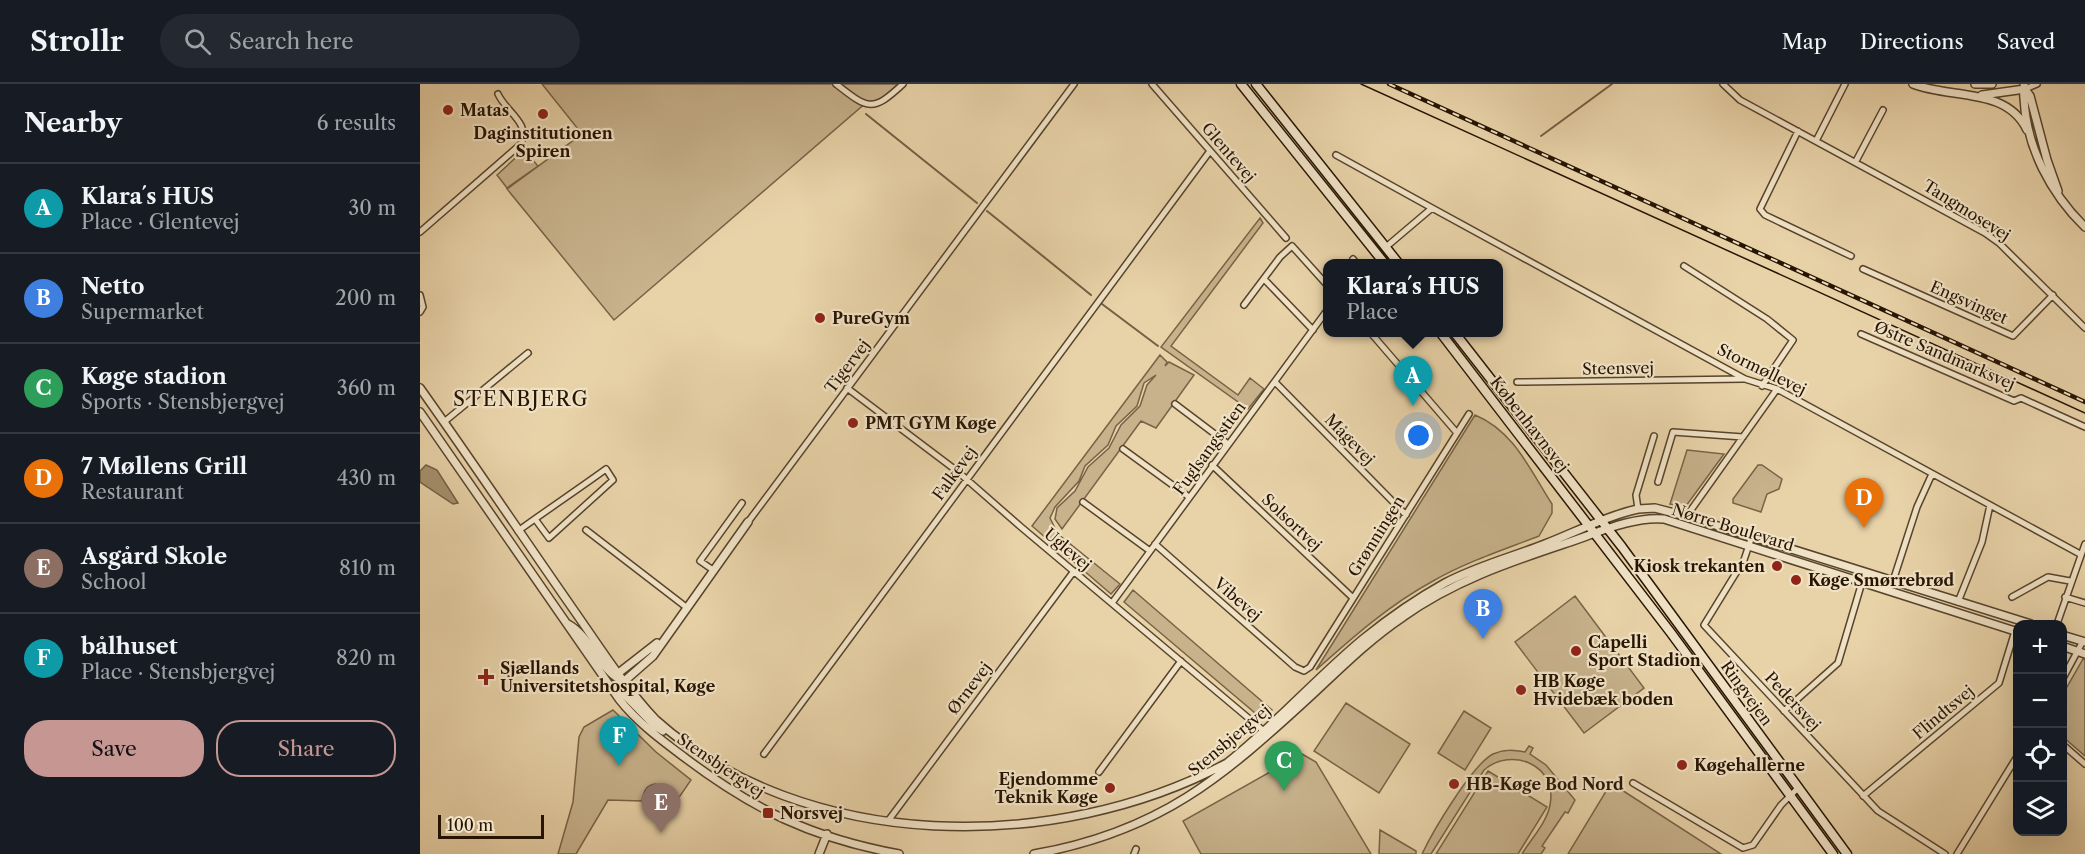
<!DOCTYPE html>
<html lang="en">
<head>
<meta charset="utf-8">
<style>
  :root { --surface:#171b24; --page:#242831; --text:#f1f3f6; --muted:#9ea1a6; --line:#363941; --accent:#c59692 }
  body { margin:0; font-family:"Libre Caslon Text",serif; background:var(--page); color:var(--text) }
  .controls { position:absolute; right:18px; bottom:18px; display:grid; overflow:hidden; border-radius:12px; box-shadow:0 6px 24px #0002 }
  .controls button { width:54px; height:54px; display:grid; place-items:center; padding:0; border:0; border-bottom:2px solid var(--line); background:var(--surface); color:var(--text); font:30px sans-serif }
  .scale { position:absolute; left:18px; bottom:15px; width:106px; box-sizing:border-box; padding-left:6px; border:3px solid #271401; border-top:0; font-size:16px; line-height:21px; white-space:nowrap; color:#271401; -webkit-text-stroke:4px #f0e2c6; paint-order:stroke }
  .you { position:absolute; left:999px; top:352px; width:21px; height:21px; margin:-15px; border:4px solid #fff; border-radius:50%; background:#1a73e8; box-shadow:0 0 0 9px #1a73e833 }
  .badge { display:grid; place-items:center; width:39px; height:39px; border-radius:50%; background:var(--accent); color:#fff; font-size:20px; font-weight:700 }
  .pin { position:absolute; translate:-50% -50px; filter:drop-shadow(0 2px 3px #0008) }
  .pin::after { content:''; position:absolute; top:32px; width:21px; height:18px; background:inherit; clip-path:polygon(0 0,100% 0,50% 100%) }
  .popup { position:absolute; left:903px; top:175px; width:180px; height:78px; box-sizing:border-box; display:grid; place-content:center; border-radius:12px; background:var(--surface); filter:drop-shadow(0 2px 4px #0005); font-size:20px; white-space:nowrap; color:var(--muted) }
  .popup b { font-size:22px; color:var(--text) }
  .popup::after { content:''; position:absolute; left:50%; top:100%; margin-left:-12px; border:12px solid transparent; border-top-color:var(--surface) }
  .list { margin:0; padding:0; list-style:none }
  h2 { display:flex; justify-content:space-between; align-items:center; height:78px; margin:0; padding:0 24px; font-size:26px }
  h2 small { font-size:20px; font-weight:400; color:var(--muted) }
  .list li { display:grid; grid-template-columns:39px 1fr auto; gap:18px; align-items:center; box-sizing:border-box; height:90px; padding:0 24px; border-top:2px solid var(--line) }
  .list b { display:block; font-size:22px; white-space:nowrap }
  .list p { margin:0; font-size:20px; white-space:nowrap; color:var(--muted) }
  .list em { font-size:20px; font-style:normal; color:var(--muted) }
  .actions { display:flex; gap:12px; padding:18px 24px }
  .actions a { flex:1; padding:14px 0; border:2px solid var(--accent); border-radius:24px; text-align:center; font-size:21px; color:var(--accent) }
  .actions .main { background:var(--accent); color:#111 }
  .icon { flex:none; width:33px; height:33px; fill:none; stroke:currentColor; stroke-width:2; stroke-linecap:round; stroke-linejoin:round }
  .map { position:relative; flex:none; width:1665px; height:770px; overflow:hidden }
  header { display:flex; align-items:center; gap:36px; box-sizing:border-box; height:84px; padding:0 30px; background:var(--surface); border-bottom:2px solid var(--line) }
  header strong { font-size:28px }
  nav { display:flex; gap:33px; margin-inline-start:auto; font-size:21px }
  .search { width:420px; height:54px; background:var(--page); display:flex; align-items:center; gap:15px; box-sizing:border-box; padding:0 21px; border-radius:33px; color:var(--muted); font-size:22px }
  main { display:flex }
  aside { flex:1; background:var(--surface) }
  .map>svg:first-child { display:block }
  .green { fill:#c7b28c; stroke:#776346; stroke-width:1.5 }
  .water { fill:#a6916f; stroke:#735f43; stroke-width:1.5 }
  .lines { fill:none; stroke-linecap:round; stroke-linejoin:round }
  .stream { stroke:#735f43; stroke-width:2 }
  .minor-casing { stroke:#57442b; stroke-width:8 }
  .tertiary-casing { stroke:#57442b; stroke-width:10 }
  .secondary-casing { stroke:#271401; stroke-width:11 }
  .minor { stroke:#f0e2c6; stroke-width:5 }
  .tertiary { stroke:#f0e2c6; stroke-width:7 }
  .secondary { stroke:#f0e2c6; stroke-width:8 }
  .tram { stroke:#271401; stroke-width:1.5 }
  .rail-casing { stroke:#271401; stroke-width:4.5 }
  .rail { stroke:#f0e2c6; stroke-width:2; stroke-dasharray:7; stroke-linecap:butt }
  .poi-dot { fill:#8f2418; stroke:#f0e2c6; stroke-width:2 }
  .labels { text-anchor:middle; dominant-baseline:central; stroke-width:4.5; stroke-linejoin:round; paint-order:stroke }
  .poi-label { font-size:16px; font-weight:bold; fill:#271401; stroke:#f0e2c6; text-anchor:start }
  .street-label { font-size:16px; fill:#271401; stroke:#f0e2c6 }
  .quarter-label { font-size:20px; letter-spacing:1.5px; fill:#271401; stroke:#f0e2c6 }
</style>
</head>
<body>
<header>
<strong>Strollr</strong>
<div class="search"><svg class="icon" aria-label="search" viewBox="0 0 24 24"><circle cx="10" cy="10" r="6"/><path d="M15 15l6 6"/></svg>Search here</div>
<nav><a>Map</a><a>Directions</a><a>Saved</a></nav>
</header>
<main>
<aside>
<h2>Nearby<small>6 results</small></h2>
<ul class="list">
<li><span class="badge" style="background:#0f9aa8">A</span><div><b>Klara´s HUS</b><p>Place · Glentevej</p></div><em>30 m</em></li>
<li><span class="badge" style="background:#3f7fe0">B</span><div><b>Netto</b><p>Supermarket</p></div><em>200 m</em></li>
<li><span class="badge" style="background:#2e9e5b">C</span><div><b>Køge stadion</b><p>Sports · Stensbjergvej</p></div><em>360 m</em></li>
<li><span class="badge" style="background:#e8710a">D</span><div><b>7 Møllens Grill</b><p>Restaurant</p></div><em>430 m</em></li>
<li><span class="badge" style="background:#8d6e63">E</span><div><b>Asgård Skole</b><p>School</p></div><em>810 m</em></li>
<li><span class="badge" style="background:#0f9aa8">F</span><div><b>bålhuset</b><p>Place · Stensbjergvej</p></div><em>820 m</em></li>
</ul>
<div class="actions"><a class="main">Save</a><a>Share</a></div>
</aside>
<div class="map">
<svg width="1665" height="770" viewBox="0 0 1665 770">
  <rect width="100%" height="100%" fill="#e8d2a8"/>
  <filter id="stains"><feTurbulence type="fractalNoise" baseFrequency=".00333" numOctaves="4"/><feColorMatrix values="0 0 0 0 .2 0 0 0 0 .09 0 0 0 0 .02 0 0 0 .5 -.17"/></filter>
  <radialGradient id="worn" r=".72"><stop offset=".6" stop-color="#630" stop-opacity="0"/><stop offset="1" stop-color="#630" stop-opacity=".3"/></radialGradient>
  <!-- green -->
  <path class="green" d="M122,0H478L460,16L447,18L194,236L87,105L162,50Z
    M104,66L118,82L87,104L77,91Z
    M840,134L843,139L751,262L818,311L830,294L844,305L828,325L741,263Z
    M740,271L747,278L745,282L749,278L774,291L736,344L721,337L642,445L635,435L637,424L655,407L668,383L689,364L701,341L720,322L727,301L736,291L724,299L717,322L696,342L688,361L665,382L659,397L635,423L630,434L638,450L700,500L691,510L612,442Z
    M1055,331C1094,347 1110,386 1132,420V429L1119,452C1083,466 1046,478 1013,497C969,521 933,553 896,586Z
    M1267,366L1304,370L1266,422L1250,420Z
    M1338,381H1342L1362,395L1359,405L1347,410L1341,428L1313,419V415Z
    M713,506L852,626L841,634L704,518Z
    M1155,512L1224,604L1164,649L1095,558Z
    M1663,575L1665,576V672L1642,652L1643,610Z
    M926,619L990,660L959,709L894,667Z
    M193,626L236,668L271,696L249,728L245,725L246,707L236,700C225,701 224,708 222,717L188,716L156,770H138L153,718L159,653L164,643Z
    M1044,627L1071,644L1045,686L1018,669Z
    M1109,662L1113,664L1110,670L1126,681L1155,716L1148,729L1145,728L1122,762L1125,764L1121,770H1102C1111,755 1127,738 1130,721C1138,681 1091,662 1064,686L1011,770H1002C1013,747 1052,681 1073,670C1084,665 1094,666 1105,668Z
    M882,670L896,678L951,770H781L763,737Z
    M1068,687L1127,723L1098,770H1016Z
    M1191,699L1301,770H1148Z
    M960,746L996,767V770H959Z"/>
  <!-- water -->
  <path class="water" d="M6,381L17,386L38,419L33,420L0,398V387Z"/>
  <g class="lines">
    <!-- stream -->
    <path class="stream" d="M446,30L557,119
      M1121,52L1192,0
      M567,127L671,211
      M682,220L738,262"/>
    <defs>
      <path id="minor" d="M416,0C448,25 452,29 483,0
        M732,0L866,154
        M1303,0L1320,16L1565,149L1579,159L1665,244
        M1605,5L1617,0
        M1378,47L1340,125L1345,131L1431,172
        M1396,57L1425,0
        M916,71L1012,124
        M1436,77L1463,26
        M0,148L101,60C111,39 86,28 78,10
        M966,163L1012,124L1325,295L1357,305L1660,470
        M933,175L937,180
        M1264,182L1347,235L1373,256L1342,302
        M1443,185L1593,252L1633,211
        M844,195L893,246
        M0,211L3,223L0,228
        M824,221L860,173L872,162L908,202
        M950,248L1037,349
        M1441,250L1594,317L1601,314L1665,343
        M855,298L986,431
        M1097,298L1324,295
        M427,304L537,387L601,443L845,648
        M755,320L808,360
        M24,338L108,269
        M703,365L769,413
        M792,381L933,514
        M1238,398L1253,348L1323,353
        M663,418L730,467
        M1218,425L1216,411L1234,352
        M1266,433L1357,305
        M328,438L654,0
        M166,446L266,523
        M98,447C127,426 157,406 186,385L193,396L129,454L115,435
        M1332,452L1324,476L1284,541L1458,727L1525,770
        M735,460L875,583L884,587L890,583L1049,330
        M293,486L280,477L322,419
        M1473,497L1497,423L1512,390
        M1592,513L1628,493L1650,497
        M1645,513L1665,519
        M1538,518L1562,458L1570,421
        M692,519L908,225
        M1637,540L1665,460
        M1642,596L1663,557
        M1364,627L1418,579L1445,488
        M1642,660L1665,680
        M344,670L790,67
        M679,688L761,577
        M1213,699L1323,764L1333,761L1361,721L1378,704
        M1443,712L1579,599L1595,547
        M468,737L654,487
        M714,770L716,765
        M1537,770L1598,671"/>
      <path id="tertiary" d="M1493,0C1531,15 1587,3 1607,46
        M1555,0H1572
        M1604,0C1605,5 1603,9 1604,14C1606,63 1631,110 1665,143
        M1605,5L1610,12L1627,76L1638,107
        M1562,11L1605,5
        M0,304C52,377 102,452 153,525C179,562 204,602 235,635C385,770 637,770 807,679C855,641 896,594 943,555C969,534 996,515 1025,499C1057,482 1092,473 1125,460C1156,448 1186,432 1218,425L1235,424L1266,432L1611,540
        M0,328L199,615C217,638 240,655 264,673C334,726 392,754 479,770
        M148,540C173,554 179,588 205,598
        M1642,551L1665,558
        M1642,562L1665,570
        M196,591L237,559
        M195,601L235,642L243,647
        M193,607L233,572L328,438
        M399,770L407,750
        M614,770C740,748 803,693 893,610C922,583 950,555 983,533C1032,498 1087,479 1144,460C1175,450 1212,432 1244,435L1598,548"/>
      <path id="secondary" d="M821,0L965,180
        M836,0L979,180
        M1020,248L1251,549L1413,770
        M1034,248L1202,463L1427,770"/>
    </defs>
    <!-- minor casing -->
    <use href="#minor" class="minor-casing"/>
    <!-- tertiary casing -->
    <use href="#tertiary" class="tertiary-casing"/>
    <!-- secondary casing -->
    <use href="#secondary" class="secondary-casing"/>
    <!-- minor -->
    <use href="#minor" class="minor"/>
    <!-- tertiary -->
    <use href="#tertiary" class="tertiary"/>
    <!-- secondary -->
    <use href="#secondary" class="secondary"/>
    <!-- tram -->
    <path class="tram" d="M941,0L1665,329"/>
    <defs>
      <path id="rail" d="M969,0L1665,318"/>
    </defs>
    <!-- rail casing -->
    <use href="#rail" class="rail-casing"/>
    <!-- rail -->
    <use href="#rail" class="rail"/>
  </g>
  <!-- markers -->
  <g class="poi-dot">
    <circle cx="28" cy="26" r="6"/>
    <circle cx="123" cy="30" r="6"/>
    <circle cx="400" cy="234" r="6"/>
    <circle cx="433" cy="339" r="6"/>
    <circle cx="1357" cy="482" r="6"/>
    <circle cx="1376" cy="496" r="6"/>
    <circle cx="1156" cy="567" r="6"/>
    <path d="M63 584h6v6h6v6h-6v6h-6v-6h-6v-6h6z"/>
    <circle cx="1101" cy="606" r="6"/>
    <circle cx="1262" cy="681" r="6"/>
    <circle cx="1034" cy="700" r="6"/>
    <circle cx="690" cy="704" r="6"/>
    <rect x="342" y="723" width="12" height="12" rx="3"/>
  </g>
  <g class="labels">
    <!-- poi labels -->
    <g class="poi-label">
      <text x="40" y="26">Matas</text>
      <text x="123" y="49" text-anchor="middle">Daginstitutionen<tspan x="123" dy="18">Spiren</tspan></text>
      <text x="412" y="234">PureGym</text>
      <text x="445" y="339">PMT GYM Køge</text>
      <text x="1345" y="482" text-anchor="end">Kiosk trekanten</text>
      <text x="1388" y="496">Køge Smørrebrød</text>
      <text x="1168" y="558">Capelli<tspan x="1168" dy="18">Sport Stadion</tspan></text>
      <text x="80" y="584">Sjællands<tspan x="80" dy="18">Universitetshospital, Køge</tspan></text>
      <text x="1113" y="597">HB Køge<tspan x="1113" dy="18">Hvidebæk boden</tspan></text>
      <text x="1274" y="681">Køgehallerne</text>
      <text x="678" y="695" text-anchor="end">Ejendomme<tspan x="678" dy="18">Teknik Køge</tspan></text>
      <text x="1046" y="700">HB-Køge Bod Nord</text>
      <text x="360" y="729">Norsvej</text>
    </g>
    <!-- street labels -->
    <g class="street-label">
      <text transform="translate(809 68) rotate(49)">Glentevej</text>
      <text transform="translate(1547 126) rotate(32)">Tangmosevej</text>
      <text transform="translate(1549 218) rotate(24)">Engsvinget</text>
      <text transform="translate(1525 271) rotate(23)">Østre Sandmarksvej</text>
      <text transform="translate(427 282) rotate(-53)">Tigervej</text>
      <text transform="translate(1198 284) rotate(-1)">Steensvej</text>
      <text transform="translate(1342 285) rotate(26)">Stormøllevej</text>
      <text transform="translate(1110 340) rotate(52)">Københavnsvej</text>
      <text transform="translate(930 355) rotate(46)">Mågevej</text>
      <text transform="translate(789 364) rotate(-54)">Fuglsangsstien</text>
      <text transform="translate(534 389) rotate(-54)">Falkevej</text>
      <text transform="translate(872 438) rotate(43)">Solsortvej</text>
      <text transform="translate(1313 443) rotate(17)">Nørre Boulevard</text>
      <text transform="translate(956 452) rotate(-58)">Grønningen</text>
      <text transform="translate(648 465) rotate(40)">Uglevej</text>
      <text transform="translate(818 515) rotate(41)">Vibevej</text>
      <text transform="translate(549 604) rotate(-53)">Ørnevej</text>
      <text transform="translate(1327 609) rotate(54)">Ringvejen</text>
      <text transform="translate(1373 617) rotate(47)">Pedersvej</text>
      <text transform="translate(1523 628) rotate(-40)">Flindtsvej</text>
      <text transform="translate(809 656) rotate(-40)">Stensbjergvej</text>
      <text transform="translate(301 681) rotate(34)">Stensbjergvej</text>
    </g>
    <!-- quarter labels -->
    <g class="quarter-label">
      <text x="101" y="315">STENBJERG</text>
    </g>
  </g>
  <rect width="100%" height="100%" filter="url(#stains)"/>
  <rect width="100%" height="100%" fill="url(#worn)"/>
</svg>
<div class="controls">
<button>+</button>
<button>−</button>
<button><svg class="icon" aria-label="locate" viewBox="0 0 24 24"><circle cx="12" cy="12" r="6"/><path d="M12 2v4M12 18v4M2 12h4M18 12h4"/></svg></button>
<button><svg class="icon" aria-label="layers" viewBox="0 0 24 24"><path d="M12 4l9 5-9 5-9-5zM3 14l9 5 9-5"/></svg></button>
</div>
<div class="scale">100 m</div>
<div class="you"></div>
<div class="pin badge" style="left:993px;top:322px;background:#0f9aa8">A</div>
<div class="popup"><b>Klara´s HUS</b>Place</div>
<div class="pin badge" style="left:1063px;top:555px;background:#3f7fe0">B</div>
<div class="pin badge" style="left:864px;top:707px;background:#2e9e5b">C</div>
<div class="pin badge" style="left:1444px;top:444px;background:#e8710a">D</div>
<div class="pin badge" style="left:241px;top:749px;background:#8d6e63">E</div>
<div class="pin badge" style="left:199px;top:682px;background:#0f9aa8">F</div>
</div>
</main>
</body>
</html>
